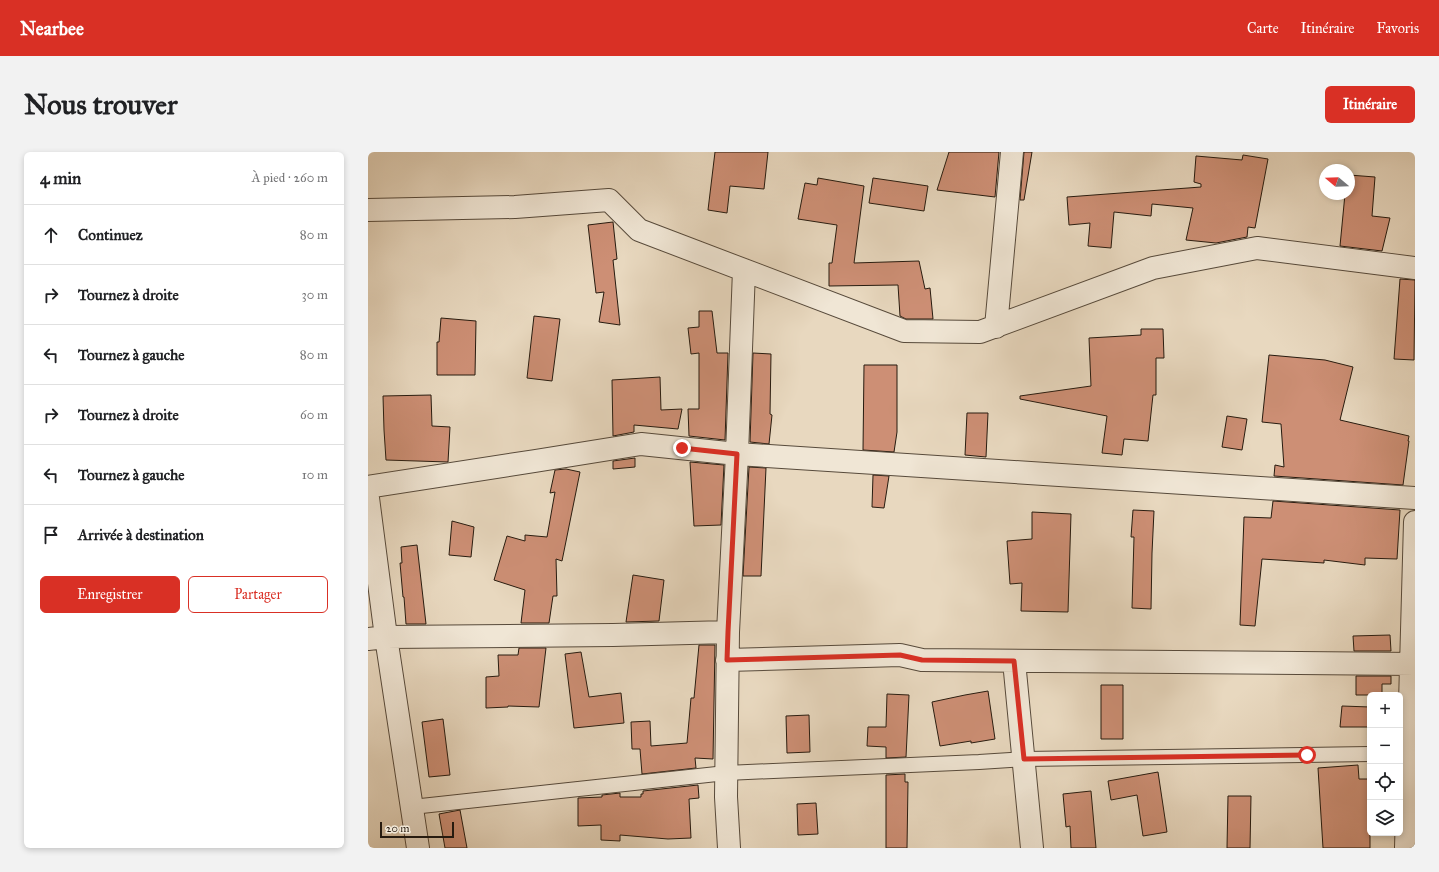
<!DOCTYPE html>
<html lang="fr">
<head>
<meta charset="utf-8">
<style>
  :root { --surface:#fff; --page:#f2f2f2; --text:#202124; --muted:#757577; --line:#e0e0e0; --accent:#d93025 }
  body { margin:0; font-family:"IM FELL Great Primer",serif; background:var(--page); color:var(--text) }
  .controls { position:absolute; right:12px; bottom:12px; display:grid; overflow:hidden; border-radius:6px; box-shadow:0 2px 6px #0003 }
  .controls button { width:36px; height:36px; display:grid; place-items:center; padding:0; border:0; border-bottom:1px solid var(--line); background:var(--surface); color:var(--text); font:20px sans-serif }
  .compass { position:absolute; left:951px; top:12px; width:36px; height:36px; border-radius:50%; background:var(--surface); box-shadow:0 2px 6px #0003; rotate:289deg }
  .scale { position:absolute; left:12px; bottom:10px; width:74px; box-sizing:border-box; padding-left:4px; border:2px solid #271b0f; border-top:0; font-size:11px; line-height:14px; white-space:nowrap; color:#271b0f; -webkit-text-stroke:3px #f0e6d5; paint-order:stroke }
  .stop { position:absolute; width:12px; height:12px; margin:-9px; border:3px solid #d93025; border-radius:50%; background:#fff }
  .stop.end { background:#d93025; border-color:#fff; box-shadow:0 1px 4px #0008 }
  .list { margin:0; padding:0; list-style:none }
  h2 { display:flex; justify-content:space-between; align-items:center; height:52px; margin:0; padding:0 16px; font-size:17px }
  h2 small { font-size:13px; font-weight:400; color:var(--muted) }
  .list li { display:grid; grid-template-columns:26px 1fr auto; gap:12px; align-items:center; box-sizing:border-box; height:60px; padding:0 16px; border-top:1px solid var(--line) }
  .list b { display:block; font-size:15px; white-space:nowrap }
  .list em { font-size:13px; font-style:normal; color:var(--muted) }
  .actions { display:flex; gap:8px; padding:12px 16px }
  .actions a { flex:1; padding:9px 0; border:1px solid var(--accent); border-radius:6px; text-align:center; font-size:14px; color:var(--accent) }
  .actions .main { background:var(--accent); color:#fff }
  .icon { flex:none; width:22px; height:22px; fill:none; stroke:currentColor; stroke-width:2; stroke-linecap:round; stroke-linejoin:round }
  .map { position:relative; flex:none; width:1047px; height:696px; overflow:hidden; border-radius:6px }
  header { display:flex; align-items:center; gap:24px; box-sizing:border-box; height:56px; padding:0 20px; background:var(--accent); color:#fff }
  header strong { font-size:19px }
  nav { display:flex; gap:22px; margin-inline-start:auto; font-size:14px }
  .intro { display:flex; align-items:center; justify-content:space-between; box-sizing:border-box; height:96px; padding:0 24px }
  h1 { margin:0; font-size:28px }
  .button { padding:10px 18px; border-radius:6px; background:var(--accent); color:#fff; font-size:14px; font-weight:700 }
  main { display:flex; gap:24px; padding:0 24px }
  aside { flex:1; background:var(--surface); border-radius:6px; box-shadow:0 2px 6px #0003 }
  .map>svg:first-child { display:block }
  .building { fill:#cd8f75; stroke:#271b0f }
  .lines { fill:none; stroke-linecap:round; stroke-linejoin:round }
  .service-casing { stroke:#574a3b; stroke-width:16 }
  .minor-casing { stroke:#574a3b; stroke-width:24 }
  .service { stroke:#f0e6d5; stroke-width:14 }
  .minor { stroke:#f0e6d5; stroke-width:22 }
  .route { stroke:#d93025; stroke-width:5 }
</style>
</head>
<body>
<header>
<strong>Nearbee</strong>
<nav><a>Carte</a><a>Itinéraire</a><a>Favoris</a></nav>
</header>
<div class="intro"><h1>Nous trouver</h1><a class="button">Itinéraire</a></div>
<main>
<aside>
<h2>4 min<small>À pied · 260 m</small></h2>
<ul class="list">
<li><svg class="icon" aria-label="ahead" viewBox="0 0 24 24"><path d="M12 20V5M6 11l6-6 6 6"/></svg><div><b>Continuez</b></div><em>80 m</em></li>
<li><svg class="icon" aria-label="right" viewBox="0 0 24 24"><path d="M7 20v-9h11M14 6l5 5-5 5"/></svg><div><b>Tournez à droite</b></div><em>30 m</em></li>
<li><svg class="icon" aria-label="left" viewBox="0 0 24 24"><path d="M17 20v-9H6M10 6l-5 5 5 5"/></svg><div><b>Tournez à gauche</b></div><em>80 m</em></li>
<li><svg class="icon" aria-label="right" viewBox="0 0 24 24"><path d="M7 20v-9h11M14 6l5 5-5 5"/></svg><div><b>Tournez à droite</b></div><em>60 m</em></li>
<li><svg class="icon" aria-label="left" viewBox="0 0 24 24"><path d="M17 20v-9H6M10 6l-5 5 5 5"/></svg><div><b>Tournez à gauche</b></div><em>10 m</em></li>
<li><svg class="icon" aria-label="arrive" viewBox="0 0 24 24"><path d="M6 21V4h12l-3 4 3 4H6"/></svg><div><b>Arrivée à destination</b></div></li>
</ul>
<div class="actions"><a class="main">Enregistrer</a><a>Partager</a></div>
</aside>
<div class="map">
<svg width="1047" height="696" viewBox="0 0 1047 696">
  <rect width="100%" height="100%" fill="#e8d8bf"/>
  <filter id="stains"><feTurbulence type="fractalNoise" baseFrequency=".005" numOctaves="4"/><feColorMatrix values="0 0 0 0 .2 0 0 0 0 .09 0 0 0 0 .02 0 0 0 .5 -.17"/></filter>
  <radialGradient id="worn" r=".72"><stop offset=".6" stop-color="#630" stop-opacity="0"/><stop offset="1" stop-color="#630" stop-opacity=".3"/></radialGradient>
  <!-- building -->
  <path class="building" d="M347,0H400L396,37L362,34L359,61L340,58Z
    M581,0H631L627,45L569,38Z
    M656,0H664L656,48H652Z
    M875,3L900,7L887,76L880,75L879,85L848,91L818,88L825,56L784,52L783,64L746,60L743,96L720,94L722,71L701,73L699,45L833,35V32L826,30L828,4L874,8Z
    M981,23L1007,25L1004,64L1022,66L1014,99L972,94L977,42H981Z
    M450,26L496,34L486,111L551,109L557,137L562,136L565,167H538L532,164L530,133L461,134V111H464L469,73L430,67L437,31L449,33Z
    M505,26L560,34L556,59L501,51Z
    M245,70L249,107L245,108L252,173L231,170L236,140L228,141L220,73Z
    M1032,127L1047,128L1046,208L1026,207Z
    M331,159H344L349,201H360L357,288L321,284L320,257H331V201L323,202L320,176L331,175Z
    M166,164L192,167L184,229L159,226Z
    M73,166L108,169L107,223H69V190H71Z
    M773,177H795L796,206H788V243H785L780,289L756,287L754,303L734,301L739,264L652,247V244L723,234L721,186L773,183Z
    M385,201L403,202L402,262L404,263L401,292L382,290Z
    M901,203L957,208L985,215L972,268L1041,284L1040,289H1041L1035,333L906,324L907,313L916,315L913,272L894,270Z
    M496,213H529V280L526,300L495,298Z
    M292,225L293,258L314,257L310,277L266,273V280L245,284L244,228Z
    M63,243L64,274L82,275L80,310L18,308L16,278L15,244Z
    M599,261H620L618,305L597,303Z
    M859,264L879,267L874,298L854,295Z
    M267,306V315L245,317V309Z
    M322,310L356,313L353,373L326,374Z
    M381,315L398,316L393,424H375Z
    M198,317L212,320L194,409L188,407L189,444H185L181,471H153L157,438L126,428L139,384L157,389V383L179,385L187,340L182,341L187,318Z
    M505,323L521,324L516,356L504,355Z
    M905,349L1032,358L1029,407L997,406V413L956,408V411L894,407L887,474L872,473L876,365L903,366Z
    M765,358L786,359L784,401L783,457L764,456L766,385H763Z
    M664,360L703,362L700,460L653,459L654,431L642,432L639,389L664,387Z
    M84,369L106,375L103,405L81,403Z
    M49,393L58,472H38L36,445H35L32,411H34L33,395Z
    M265,423L296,428L291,469L258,470Z
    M1022,483L1023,499H986L985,484Z
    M331,493H347L345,607L327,606L328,616L274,622L272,597H264L263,570L282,569L283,594L319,591L323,546H326Z
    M151,496H178L171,555L140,554V555L118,556V525L131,524L130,503H150Z
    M213,500L221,545L253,541L256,571L206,576L197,502Z
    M988,524H1023V532H1014V543H988Z
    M733,533H755V587H733Z
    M620,539L627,587L603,591V589L572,594L564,550L597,543Z
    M519,542L541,543L538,605L518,606V595L499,594L500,575H518Z
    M974,554L1002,555V575H972Z
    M441,563L442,600L419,601L418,564Z
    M75,567L82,623L61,625L54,570Z
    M990,613L991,627H1002V696H955L950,616Z
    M790,620L799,680L775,684L769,643L743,648L740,629Z
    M537,622V630H540L539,696H518V623Z
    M330,633L331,646L321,647L323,686L300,687L252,683V689L233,688V673L210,674V646L234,645V643L252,641V645H273V642H275V639Z
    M723,639L728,696H703L702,674L698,675L695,642Z
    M860,644H883L882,696H859Z
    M448,651L450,682L430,683L429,652Z
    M92,658L99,696H77L71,662Z"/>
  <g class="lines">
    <defs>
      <path id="service" d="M44,655L358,621L611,610L656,607L1002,602"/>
      <path id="minor" d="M0,58L147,55L241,48L271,78L536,179L612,180L785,116L889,96L1047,116
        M628,175L644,0
        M0,335L167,309L273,292L369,302L1047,346
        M0,346L18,485L50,696
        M0,487L18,485L245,483L360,480
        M359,508L532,503L554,508L1047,512
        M646,509L664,696
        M361,696L358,645L360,480L369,302L376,118
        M1038,696L1047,370"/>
    </defs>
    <!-- service casing -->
    <use href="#service" class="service-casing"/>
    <!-- minor casing -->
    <use href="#minor" class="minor-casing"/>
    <!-- service -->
    <use href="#service" class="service"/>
    <!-- minor -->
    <use href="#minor" class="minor"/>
  </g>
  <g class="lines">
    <!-- route -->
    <path class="route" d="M314,296L369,302L360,480L359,508L532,503L554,508L646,509L656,607L939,603"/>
  </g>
  <rect width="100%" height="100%" filter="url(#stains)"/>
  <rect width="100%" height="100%" fill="url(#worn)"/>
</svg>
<div class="controls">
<button>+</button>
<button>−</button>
<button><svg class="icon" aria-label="locate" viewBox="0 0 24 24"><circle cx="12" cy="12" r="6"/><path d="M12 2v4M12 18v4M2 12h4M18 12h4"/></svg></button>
<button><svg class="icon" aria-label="layers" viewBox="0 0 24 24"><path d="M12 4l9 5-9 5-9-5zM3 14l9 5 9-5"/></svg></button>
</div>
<svg class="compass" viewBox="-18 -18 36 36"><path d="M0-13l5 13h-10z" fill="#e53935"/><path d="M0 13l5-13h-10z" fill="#757577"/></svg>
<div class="scale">20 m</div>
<div class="stop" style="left:939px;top:603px"></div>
<div class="stop end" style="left:314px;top:296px"></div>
</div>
</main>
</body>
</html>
